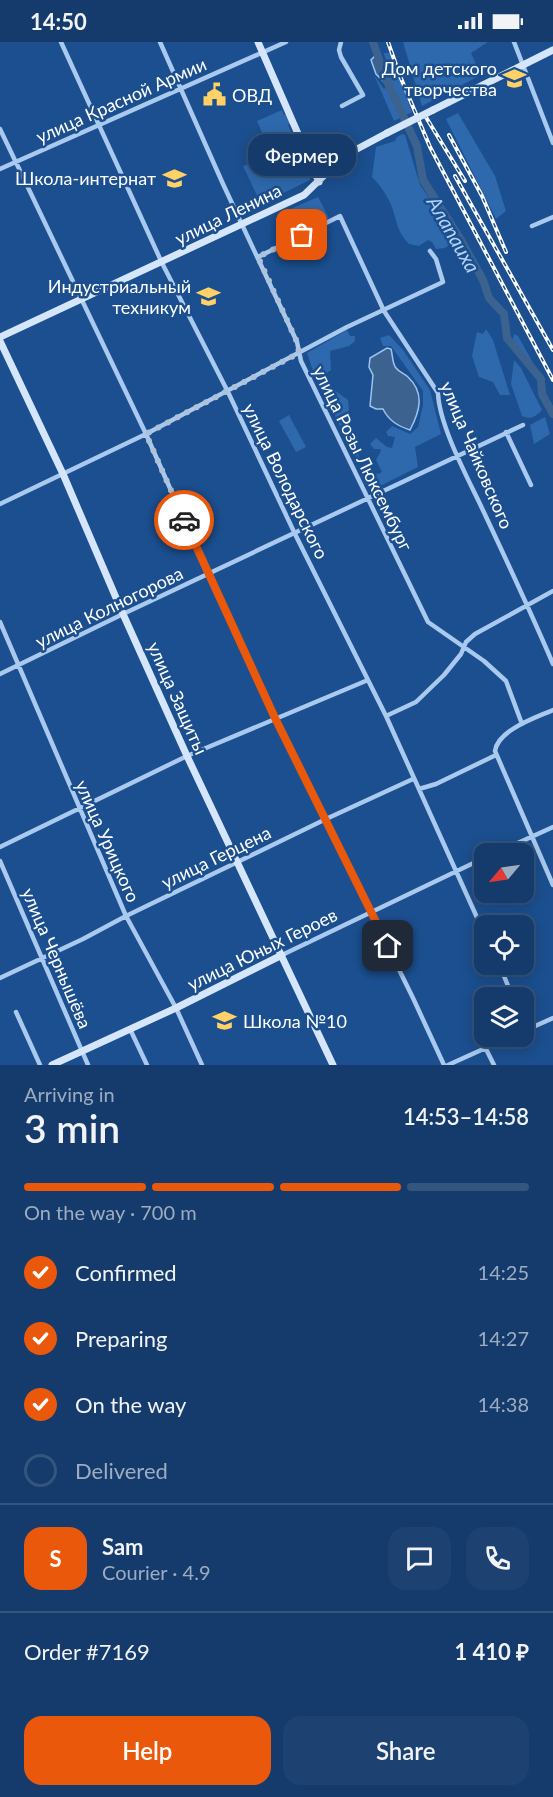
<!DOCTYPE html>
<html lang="en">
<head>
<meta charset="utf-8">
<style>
	body { margin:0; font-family:Lato,sans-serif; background:#1d4271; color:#f1f3f6; height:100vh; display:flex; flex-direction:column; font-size:22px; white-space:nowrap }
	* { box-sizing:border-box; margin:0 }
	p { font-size:20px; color:#9dadc1 }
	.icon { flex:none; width:33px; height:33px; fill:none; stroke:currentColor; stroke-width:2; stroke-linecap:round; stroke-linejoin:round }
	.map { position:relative; height:1023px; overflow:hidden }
	.drawer { display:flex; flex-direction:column; background:#143b6b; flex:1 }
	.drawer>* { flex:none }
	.needle { width:39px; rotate:241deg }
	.buttons { position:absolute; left:474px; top:801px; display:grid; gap:12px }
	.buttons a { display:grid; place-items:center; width:60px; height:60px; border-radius:12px; background:#143b6b; box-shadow:0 3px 15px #0003,0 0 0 2px #33557e; font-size:30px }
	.pin { position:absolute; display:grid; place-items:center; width:51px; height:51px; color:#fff; margin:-26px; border-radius:12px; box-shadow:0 3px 9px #0006 }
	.courier { position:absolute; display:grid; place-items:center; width:60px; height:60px; margin:-30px; border:4px solid #ea580c; border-radius:50%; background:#fff; color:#222; box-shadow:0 2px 8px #0007 }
	.bubble { position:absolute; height:42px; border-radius:18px; background:#143b6b; box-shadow:0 3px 15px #0003,0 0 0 2px #33557e; font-size:20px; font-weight:600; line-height:42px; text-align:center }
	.headline em { font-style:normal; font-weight:600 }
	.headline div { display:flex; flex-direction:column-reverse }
	.headline { display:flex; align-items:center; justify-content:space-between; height:102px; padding:0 24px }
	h1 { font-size:39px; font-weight:600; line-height:45px }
	.bar { display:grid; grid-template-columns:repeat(4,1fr); gap:9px 6px; align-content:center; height:72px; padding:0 24px }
	.bar i { height:8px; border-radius:4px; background:#33557e }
	.bar .current { background:#ea580c }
	.bar p { grid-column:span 4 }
	.line { display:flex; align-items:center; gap:15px; padding:0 24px; border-top:2px solid #33557e }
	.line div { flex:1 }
	.round { display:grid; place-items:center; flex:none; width:63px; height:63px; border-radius:18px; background:#1d4271 }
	ol { padding:0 24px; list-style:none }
	li { display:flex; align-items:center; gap:18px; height:66px }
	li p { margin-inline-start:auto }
	li .icon { padding:6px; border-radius:50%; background:#ea580c; color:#fff; stroke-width:4 }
	li:last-child { color:#9dadc1 }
	li i { width:33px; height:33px; border:3px solid #33557e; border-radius:50% }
	.cta { display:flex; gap:12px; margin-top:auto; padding:12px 24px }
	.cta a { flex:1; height:69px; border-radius:18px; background:#ea580c; color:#fff; font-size:24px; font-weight:600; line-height:69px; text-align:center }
	.cta a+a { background:#1d4271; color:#f1f3f6 }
	.status { display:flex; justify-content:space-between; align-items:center; height:42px; padding:0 30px; background:#143b6b; direction:ltr }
	.status svg { height:16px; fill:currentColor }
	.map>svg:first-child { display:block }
</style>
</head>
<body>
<div class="status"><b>14:50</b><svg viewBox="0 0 49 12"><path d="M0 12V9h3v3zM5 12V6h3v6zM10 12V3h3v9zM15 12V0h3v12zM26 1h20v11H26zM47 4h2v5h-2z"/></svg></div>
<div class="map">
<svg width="553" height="1023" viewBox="0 0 553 1023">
	<rect width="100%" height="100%" fill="#1b4f8f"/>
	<path fill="#2e69ad" d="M403 0H488L471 11 481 33 422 64Z
		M384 11H390L412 70 394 79 374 33 384 47 391 41Z
		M282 68 284 73 287 71 291 81 288 83 306 124 310 138 261 162 243 124 257 118 249 102 264 95 257 79Z
		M458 71 495 134 506 169 496 177 446 77Z
		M402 92 405 93 420 143 455 192V198L445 206 436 207 432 200 428 198 419 204 409 202C398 191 397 182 393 168 389 156 381 144 372 135L376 105 395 99 397 95Z
		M318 155 329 176 291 195 279 172Z
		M486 287 493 298 510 353H500L493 340 479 335 472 314 477 290 483 292Z
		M347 288 350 294H355V299L349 304 330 309 331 328 324 333 313 329 307 311Z
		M514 292 518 294 537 328 531 330 511 304Z
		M389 293 403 308 430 348 441 392 415 405 418 425 370 449 360 432 364 429 378 432 382 430 376 418 381 409 380 407H374L370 402 376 396 387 405 392 406 395 395 388 394 386 390 392 384 410 392 418 385 423 363V349L391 304H383L380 296Z
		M514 318 521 326 542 368C535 375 531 378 522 374L511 342Z
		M314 332 322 336 328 350 333 347 348 358 351 387 350 394 360 416 356 415Z
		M289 373 306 405 296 410 279 379Z
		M545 375 550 392 534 402 530 383Z"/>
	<path fill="#3c6290" stroke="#9cc4f0" stroke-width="1.5" d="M377 12 380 14 387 32 389 45 376 32 371 18Z
		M387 306 391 307C393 314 392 321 396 326 399 330 404 331 408 335 425 351 420 369 410 388 398 384 389 379 383 367H376L370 364 373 333 369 325 370 316Z"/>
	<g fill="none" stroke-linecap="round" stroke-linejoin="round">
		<path stroke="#3c6290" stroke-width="8" d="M373 0 380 20
			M385 35 417 104 423 138 461 198 483 238 489 256 504 272 507 296 541 337 542 352 553 372"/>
		<path stroke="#a9c9ee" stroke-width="4.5" d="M61 0 162 221 228 350 295 492 386 674 484 891
			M160 0 223 142 297 300 301 319 428 580 484 619 506 639 522 682
			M341 0 339 8 341 15 363 53 342 64
			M514 0 553 101
			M0 87 146 392 208 532 275 676 413 956 444 1023
			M0 127 286 0
			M532 184 553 175
			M258 215 340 174 384 269 438 351C439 382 466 433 480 462 505 515 530 568 553 622
			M506 390 531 443
			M0 462 146 392 347 285 443 240 436 217 430 209
			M0 580 126 874 176 966 202 1023
			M0 632 123 572 523 383
			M553 668C535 676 498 688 495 709L553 843
			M386 674 416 660 444 633 461 612 466 600 475 592 553 549
			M419 747 436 742 496 713
			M0 805 187 714 368 638
			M494 812 553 785
			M0 819 88 1023
			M282 913 484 816
			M499 922 513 956
			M0 936 83 897 126 874 326 777 413 737
			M16 970 40 1023
			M524 978 528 987
			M130 987 147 1023
			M524 989 553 976
			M486 1007 494 1023
			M448 1023 512 994"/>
		<path stroke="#d6e6fa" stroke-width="7" d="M258 0 319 140
			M433 68 553 8
			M0 295 304 153 344 114 387 91
			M0 299 63 432 123 572 187 714 333 1023
			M52 1023 176 966 282 913"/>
		<defs>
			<path id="rail" d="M388 0 400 34 430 105 553 338
				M424 72 465 139
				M449 93 482 154 506 210
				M455 134 553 308"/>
		</defs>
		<use href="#rail" stroke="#fff" stroke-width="4"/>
		<use href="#rail" stroke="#1b4f8f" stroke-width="1.5" stroke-dasharray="4.5" stroke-linecap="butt"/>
		<path stroke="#d6e6fa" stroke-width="7" d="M387 91 433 68"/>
	</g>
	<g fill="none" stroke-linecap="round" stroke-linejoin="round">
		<path stroke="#afc1d8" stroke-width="6" stroke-dasharray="0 10.8" d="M184 478 146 392 299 311 297 300 258 215 302 193"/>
		<path stroke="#ea580c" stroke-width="8" d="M184 478 275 676 388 904"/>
	</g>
	<defs>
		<symbol id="school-bare" viewBox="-9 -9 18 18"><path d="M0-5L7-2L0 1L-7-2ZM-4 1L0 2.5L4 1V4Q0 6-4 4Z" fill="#ffd166" stroke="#1b4f8f" stroke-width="2.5" paint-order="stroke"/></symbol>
		<symbol id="civic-bare" viewBox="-9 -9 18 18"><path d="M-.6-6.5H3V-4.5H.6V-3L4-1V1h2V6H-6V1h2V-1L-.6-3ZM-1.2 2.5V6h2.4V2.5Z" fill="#ffd166" stroke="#1b4f8f" stroke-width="2.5" paint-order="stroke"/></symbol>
		<symbol id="university-bare" viewBox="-9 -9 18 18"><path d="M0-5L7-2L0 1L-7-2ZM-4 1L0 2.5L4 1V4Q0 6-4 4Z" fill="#ffd166" stroke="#1b4f8f" stroke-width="2.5" paint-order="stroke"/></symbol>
	</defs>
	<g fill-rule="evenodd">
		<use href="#school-bare" x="498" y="20" width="33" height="33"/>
		<use href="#civic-bare" x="198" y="36" width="33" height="33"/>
		<use href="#school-bare" x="158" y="120" width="33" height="33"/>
		<use href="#university-bare" x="192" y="238" width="33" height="33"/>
		<use href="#school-bare" x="208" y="962" width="33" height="33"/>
	</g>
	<g text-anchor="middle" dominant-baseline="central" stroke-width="5" stroke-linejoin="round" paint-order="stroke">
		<g font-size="18" fill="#fff" stroke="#1b4f8f" text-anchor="end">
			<text x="497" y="26">Дом детского<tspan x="497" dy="21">творчества</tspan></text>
			<text x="232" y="53" text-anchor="start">ОВД</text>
			<text x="156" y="136">Школа-интернат</text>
			<text x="191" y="244">Индустриальный<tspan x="191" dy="21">техникум</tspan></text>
			<text x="243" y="979" text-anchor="start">Школа №10</text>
		</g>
		<g font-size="18" fill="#fff" stroke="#1b4f8f">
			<text transform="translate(121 58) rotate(-24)">улица Красной Армии</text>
			<text transform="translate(228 172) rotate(-26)">улица Ленина</text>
			<text transform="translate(477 413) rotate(67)">улица Чайковского</text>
			<text transform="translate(363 416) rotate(64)">улица Розы Люксембург</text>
			<text transform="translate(286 439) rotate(64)">улица Володарского</text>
			<text transform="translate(109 565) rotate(-26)">улица Колногорова</text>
			<text transform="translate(178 656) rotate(66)">улица Защиты</text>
			<text transform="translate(108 799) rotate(66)">улица Урицкого</text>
			<text transform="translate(216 815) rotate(-26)">улица Герцена</text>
			<text transform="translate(262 907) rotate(-26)">улица Юных Героев</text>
			<text transform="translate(57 916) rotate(67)">улица Чернышёва</text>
		</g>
		<g font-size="20" font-style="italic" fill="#b5d3f5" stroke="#1b4f8f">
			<text transform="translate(454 192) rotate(60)">Алапаиха</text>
		</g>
	</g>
</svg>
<div class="buttons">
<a><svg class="needle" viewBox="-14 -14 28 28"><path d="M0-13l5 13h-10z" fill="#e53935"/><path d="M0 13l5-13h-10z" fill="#9dadc1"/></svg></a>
<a><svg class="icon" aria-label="locate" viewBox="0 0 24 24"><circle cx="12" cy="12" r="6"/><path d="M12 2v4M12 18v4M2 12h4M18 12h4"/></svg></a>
<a><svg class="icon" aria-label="layers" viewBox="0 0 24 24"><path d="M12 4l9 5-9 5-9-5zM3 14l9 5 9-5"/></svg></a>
</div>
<div class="pin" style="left:302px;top:193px;background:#ea580c"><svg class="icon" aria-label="bag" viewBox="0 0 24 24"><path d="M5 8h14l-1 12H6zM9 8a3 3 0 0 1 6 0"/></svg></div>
<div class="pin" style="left:388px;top:904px;background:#1f2937"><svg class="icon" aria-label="home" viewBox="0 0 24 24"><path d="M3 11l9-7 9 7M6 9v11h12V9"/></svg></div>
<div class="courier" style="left:184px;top:478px"><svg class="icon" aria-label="car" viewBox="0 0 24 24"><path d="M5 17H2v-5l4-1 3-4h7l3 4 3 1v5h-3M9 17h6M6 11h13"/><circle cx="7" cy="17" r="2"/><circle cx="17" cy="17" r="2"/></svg></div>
<div class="bubble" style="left:248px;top:92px;width:108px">Фермер</div>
</div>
<section class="drawer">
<div class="headline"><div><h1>3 min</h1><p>Arriving in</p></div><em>14:53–14:58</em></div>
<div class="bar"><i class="current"></i><i class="current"></i><i class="current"></i><i></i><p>On the way · 700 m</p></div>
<ol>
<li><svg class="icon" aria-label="check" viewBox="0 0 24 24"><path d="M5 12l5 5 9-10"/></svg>Confirmed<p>14:25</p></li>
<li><svg class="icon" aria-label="check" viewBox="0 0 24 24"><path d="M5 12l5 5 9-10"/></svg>Preparing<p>14:27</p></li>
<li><svg class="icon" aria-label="check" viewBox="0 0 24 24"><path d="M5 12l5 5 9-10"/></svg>On the way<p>14:38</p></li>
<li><i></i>Delivered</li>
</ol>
<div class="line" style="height:108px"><b class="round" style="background:#ea580c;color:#fff">S</b><div><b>Sam</b><p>Courier · 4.9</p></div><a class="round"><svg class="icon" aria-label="chat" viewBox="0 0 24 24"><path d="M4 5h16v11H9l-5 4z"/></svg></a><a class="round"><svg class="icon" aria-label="phone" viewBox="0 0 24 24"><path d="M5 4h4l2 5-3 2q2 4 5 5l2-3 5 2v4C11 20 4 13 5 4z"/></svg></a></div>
<div class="line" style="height:78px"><div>Order #7169</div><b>1 410 ₽</b></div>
<div class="cta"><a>Help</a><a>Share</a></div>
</section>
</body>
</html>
